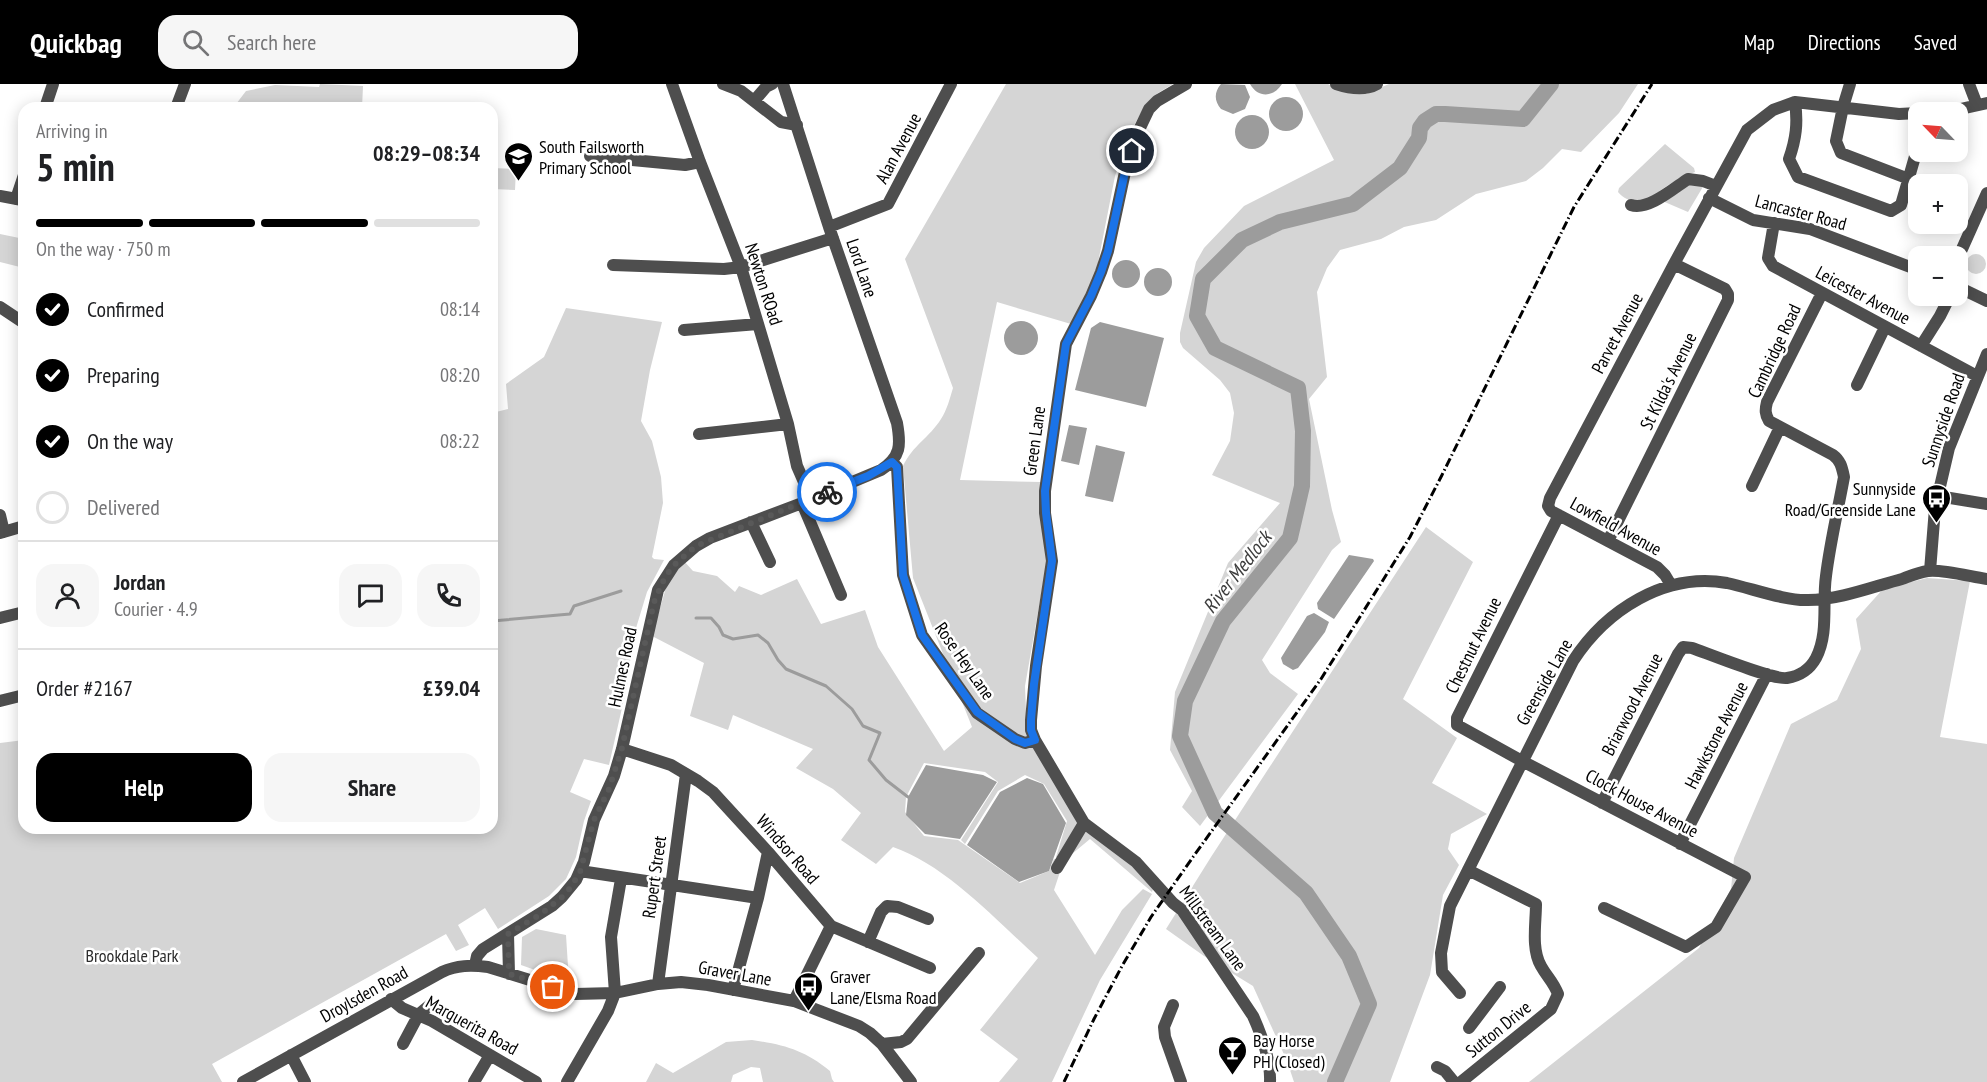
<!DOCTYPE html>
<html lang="en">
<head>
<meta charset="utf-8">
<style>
	body { margin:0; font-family:"PT Sans Narrow",sans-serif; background:#f6f6f6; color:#202124; height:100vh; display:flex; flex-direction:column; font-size:22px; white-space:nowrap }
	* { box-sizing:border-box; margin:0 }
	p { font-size:20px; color:#757577 }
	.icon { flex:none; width:33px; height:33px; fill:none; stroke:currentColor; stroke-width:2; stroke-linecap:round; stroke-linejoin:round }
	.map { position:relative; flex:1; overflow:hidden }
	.side { position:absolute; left:18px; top:18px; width:480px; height:732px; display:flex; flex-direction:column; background:#fff; border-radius:18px; box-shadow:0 3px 15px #0003 }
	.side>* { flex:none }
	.needle { width:39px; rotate:295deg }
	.tools { position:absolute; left:1908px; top:18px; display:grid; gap:12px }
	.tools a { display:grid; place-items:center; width:60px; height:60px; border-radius:12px; background:#fff; box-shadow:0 3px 15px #0003; font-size:30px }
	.pin { position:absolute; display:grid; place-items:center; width:51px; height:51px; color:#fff; margin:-26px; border:3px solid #fff; border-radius:50%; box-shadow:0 2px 6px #0007 }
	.courier { position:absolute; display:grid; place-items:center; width:60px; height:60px; margin:-30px; border:4px solid #1a73e8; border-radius:50%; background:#fff; color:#222; box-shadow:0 2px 8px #0007 }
	.head em { font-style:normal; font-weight:700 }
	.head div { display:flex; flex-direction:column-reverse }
	.head { display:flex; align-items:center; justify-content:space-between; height:102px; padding:0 18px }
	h1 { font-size:39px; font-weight:700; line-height:45px }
	.bar { display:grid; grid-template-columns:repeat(4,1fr); gap:9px 6px; align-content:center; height:72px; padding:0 18px }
	.bar i { height:8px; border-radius:4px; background:#e0e0e0 }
	.bar .on { background:#000 }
	.bar p { grid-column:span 4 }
	.line { display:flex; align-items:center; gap:15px; padding:0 18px; border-top:2px solid #e0e0e0 }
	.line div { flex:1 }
	.round { display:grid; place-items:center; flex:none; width:63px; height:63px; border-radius:18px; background:#f6f6f6 }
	ol { padding:0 18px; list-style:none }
	li { display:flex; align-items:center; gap:18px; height:66px }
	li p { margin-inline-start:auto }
	li .icon { padding:6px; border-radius:50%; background:#000; color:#fff; stroke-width:4 }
	li:last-child { color:#757577 }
	li i { width:33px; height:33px; border:3px solid #e0e0e0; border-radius:50% }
	.primary-button { display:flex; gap:12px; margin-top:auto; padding:12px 18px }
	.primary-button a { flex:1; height:69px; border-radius:18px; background:#000; color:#fff; font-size:24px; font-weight:700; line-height:69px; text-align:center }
	.primary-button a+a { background:#f6f6f6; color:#202124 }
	header { display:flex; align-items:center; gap:36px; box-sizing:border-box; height:84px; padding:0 30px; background:#000; color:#fff }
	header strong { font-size:28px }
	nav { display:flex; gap:33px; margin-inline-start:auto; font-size:21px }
	.search { width:420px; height:54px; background:#f6f6f6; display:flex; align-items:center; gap:15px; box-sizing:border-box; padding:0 21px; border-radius:18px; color:#757577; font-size:22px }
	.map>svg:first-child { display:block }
</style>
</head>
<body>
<header>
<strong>Quickbag</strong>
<div class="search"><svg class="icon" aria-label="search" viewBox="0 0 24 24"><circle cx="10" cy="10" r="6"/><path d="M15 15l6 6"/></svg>Search here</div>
<nav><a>Map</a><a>Directions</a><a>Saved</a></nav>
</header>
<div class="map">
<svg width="1987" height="998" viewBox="0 0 1987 998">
	<rect width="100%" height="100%" fill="#fff"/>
	<path fill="#d5d5d5" d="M320 0 363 2 362 24H233L246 7 275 1 319 3Z
		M1006 0H1173L1158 9 1145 21 1130 49 1115 92 1096 189 1071 240 997 218 960 396 1041 398 1047 477 1025 602 1027 651 1076 730 1154 802 1152 808 1090 755 1066 775 1056 773 1067 737 1044 700 1025 691 998 707 965 760 961 756 998 698 985 688 924 679 906 713 905 728 924 752 958 756 1020 799 1049 787 1054 775 1064 776 1054 806 1095 871 1122 826 1143 805 1152 810 1100 896 1052 998H999L1018 975 980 946 1038 874C997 837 946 781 893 763L876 780 841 756 861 729 833 705 796 684 813 665 733 631 728 646 690 632 704 579 652 552 667 500 683 476 693 487 717 492 735 508 739 502 761 511 797 495 821 540 865 526 878 563 944 667 972 643 913 494 903 382C913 361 929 354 941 335 947 326 950 314 953 304L905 175Z
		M1295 0H1328L1342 7 1366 10 1389 0H1638L1619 29 1581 68 1562 65 1543 84 1526 97 1476 110 1436 136 1404 143 1381 155 1340 166 1327 184 1317 208 1327 293 1309 315 1332 426 1341 458 1332 466 1262 576 1270 589 1298 610 1200 742 1182 723 1192 707 1170 666 1175 608 1228 479 1280 419 1212 391 1230 357 1234 329 1230 309 1220 296 1183 264 1180 258V249L1196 178 1204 164 1244 122 1334 76Z
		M1665 60 1694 84 1695 88C1684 92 1674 97 1664 104 1659 107 1654 113 1649 116 1639 121 1624 116 1618 108L1619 104Z
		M492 84 516 85 515 106 492 105Z
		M1688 99 1704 101 1688 128 1660 116Z
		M0 150 24 155V184L0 178Z
		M1966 180a10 10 0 1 1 20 0a10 10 0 1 1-20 0Z
		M566 224 662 238 650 286 641 337 652 357 661 393 663 419 652 473 654 475 664 476 647 508 633 554 627 602 609 681 584 675 570 708 591 717 584 737 576 773 566 795 549 812 498 845 485 824 458 841 469 861 456 867 446 850 212 980 222 998H0V659L24 656V744H492V329L508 325 506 300 544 273Z
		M1426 443 1473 478 1403 615 1457 654 1432 699 1487 730 1451 750 1448 765 1459 781 1443 811 1430 891 1390 998H1294L1287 977 1253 902 1204 872 1166 845 1211 773Z
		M1927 494 1970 497 1940 653 1987 660V998H1529L1699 864 1731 805 1734 774 1791 640 1837 616 1861 565 1856 535 1883 505Z
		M536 845 566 851 569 898 521 881 522 853Z
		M752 956C785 961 804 966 830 987L832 995 834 998H763L760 984 751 983 733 991 731 998H646L656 979 673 989 726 958Z"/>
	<path fill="#9c9c9c" d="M1221 0 1245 1 1250 13 1245 25 1233 30 1221 25C1214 17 1214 8 1221 0Z
		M1250 0H1282C1273 14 1258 14 1250 0Z
		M1269 30a17 17 0 1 1 34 0a17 17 0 1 1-34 0Z
		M1235 48a17 17 0 1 1 34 0a17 17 0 1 1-34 0Z
		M1112 190a14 14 0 1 1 28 0a14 14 0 1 1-28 0Z
		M1144 198a14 14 0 1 1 28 0a14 14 0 1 1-28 0Z
		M1004 254a17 17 0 1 1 34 0a17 17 0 1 1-34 0Z
		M1100 238 1164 254 1146 323 1075 306 1091 244Z
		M1069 341 1087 344 1079 381 1061 377Z
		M1096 361 1125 368 1113 418 1085 412Z
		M1349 471 1373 475 1374 477 1334 535 1318 525 1317 519Z
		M1314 529 1329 538 1325 548 1298 584 1293 586 1283 580 1281 574 1307 532Z
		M926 681 983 691 997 698 960 755 925 750 906 731 908 713Z
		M1027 694 1043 700 1066 739 1049 787 1019 798 967 761 1000 708Z"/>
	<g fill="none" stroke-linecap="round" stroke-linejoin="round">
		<path stroke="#9c9c9c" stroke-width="3" d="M696 534H711L719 543 723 551 733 555 758 551 768 559 778 576 786 585 826 602 852 625 863 642 880 649 869 676 886 696 908 713
			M492 537 570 530 574 522 621 507"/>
		<path stroke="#9c9c9c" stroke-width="16" d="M1335 998 1369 920 1349 872 1306 809 1215 729 1180 652 1185 617 1223 537 1290 454 1302 402 1303 347 1298 304 1215 264 1197 232 1203 195 1242 156 1280 138 1353 120 1400 84 1419 54 1420 44 1425 37 1436 30H1445L1523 35 1551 0"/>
		<path stroke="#4e4e4e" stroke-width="12" d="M672 0 700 78 741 183 788 340 797 382 811 414
			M723 0 741 7 781 38 797 41
			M1186 0 1157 17 1149 25 1139 46 1125 88 1108 167 1101 188 1091 212 1066 260 1045 407V429L1052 477 1036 582 1031 636V646L1035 656 1084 739 1136 778 1173 819 1182 826 1253 932C1262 952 1271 976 1270 998
			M1336 0C1348 4 1365 7 1377 0
			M1850 0 1843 23 1836 57 1841 69 1909 95
			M1969 0 1977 21
			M754 17 766 3 772 0
			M1795 18C1798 39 1796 55 1789 75L1798 93 1891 127 1901 121 1918 62
			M45 24 53 0
			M176 24 185 0
			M1929 28 1956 26 1987 19
			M590 72 685 81 700 78
			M0 112 22 116
			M1709 114 1753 136 1810 145 1918 186
			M16 115 24 91
			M1631 121C1648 127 1674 104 1688 95L1703 97 1716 102
			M1774 139 1768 174 1773 182 1977 292
			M829 143 888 120 951 0
			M1958 174 1987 109
			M613 181 724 185 741 183 833 154
			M1958 203 1987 217
			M0 223 24 239
			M684 246 758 240
			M1921 262 1940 232 1950 212
			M1857 301 1885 243
			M699 350 788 340
			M892 378 897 383 903 491 922 551 977 629 1015 655 1025 659 1035 656
			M1752 402 1780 343
			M1938 412 1987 420
			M802 419 841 511
			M0 431 4 448
			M1559 431 1457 634V641L1522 677 1745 793 1716 843 1686 863 1604 824
			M751 438 770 478
			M0 449 24 442
			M1608 457 1728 216V210L1725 205 1674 180
			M1930 487 1935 424 1949 364 1987 270
			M1671 501 1665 491 1657 483 1551 427 1548 422 1550 414 1674 180 1747 46 1773 26 1795 18 1899 30 1918 29
			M0 534 24 528
			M0 617 24 611
			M622 665 671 681 698 697 713 708 768 768 831 842 930 884
			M1602 719 1678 570 1683 563 1692 564C1709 570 1773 596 1787 594 1800 592 1810 585 1816 574 1829 549 1822 519 1826 492 1830 459 1838 426 1844 393 1842 384 1841 377 1833 371L1769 337C1765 330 1765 326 1767 318L1822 209
			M1680 760 1767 590
			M1057 784 1084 739
			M580 787 758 814
			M508 850 509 890
			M868 858 881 828 887 822 898 823 928 835
			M475 881 477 872 483 865 552 822 562 813 576 796 584 778 594 736 614 692 622 665 658 506 674 481 696 462 710 454 802 419 881 386C901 373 901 361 897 339L829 143 783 0
			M658 900 686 690
			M733 906 758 814 768 768
			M1460 909 1442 888 1441 869 1450 822 1573 577C1606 526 1665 488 1727 499 1751 504 1785 517 1808 516 1839 516 1872 503 1902 495 1910 492 1919 488 1928 487 1942 485 1972 493 1987 495
			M391 915 402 924 432 937 536 998
			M794 917 831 842
			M1173 921 1164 943 1165 953 1181 998
			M1469 944 1500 903
			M403 960 419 930 431 920
			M882 960 901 958 907 955 979 869
			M291 971 305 998
			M1437 983 1445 987 1454 998
			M243 998 442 888C457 881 471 881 488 883L575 910 615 909 658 900 681 898 708 901 794 917 859 942 870 949 882 960 911 998
			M474 998 490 971
			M567 998 608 927 615 909 611 853 621 795
			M1461 998 1551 925 1558 910C1553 897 1547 893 1541 882 1531 865 1536 839 1536 820L1468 786"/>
		<path stroke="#000" stroke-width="3" stroke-dasharray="9 3 1.5 3" stroke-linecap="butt" d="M1064 998 1094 935 1122 882 1151 833 1193 773 1321 595 1410 453 1442 391 1574 123 1652 0"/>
	</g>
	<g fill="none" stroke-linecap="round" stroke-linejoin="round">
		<path stroke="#595959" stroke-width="6" stroke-dasharray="0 10.8" d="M553 903 509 890 508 850 541 830 562 813 571 803 580 788 594 736 609 705 622 664 654 518 665 493 674 481 696 462 827 408"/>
		<path stroke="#1a73e8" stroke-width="8" d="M827 408 868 392 892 378 897 383 903 491 922 551 977 628 1015 655 1025 659 1035 656 1031 646V636L1034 600 1052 477 1046 429 1045 407 1066 260 1091 212 1101 188 1108 167 1125 88 1132 67"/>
	</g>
	<defs>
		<symbol id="school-pin" viewBox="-11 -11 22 30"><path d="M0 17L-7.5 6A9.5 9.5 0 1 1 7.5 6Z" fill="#000" stroke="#fff"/><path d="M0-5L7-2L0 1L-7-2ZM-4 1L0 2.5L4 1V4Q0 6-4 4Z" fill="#fff"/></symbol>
		<symbol id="bus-pin" viewBox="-11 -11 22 30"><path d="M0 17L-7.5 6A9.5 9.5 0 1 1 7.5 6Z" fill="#000" stroke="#fff"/><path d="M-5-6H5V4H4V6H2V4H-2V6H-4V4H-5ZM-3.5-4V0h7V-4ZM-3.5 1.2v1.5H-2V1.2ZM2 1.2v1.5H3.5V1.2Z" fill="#fff"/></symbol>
		<symbol id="bar-pin" viewBox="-11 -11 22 30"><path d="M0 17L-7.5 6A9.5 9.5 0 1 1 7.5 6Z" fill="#000" stroke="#fff"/><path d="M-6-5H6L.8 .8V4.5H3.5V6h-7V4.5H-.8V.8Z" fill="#fff"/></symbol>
	</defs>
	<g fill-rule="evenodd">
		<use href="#school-pin" x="502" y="56" width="33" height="45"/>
		<use href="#bus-pin" x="1920" y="398" width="33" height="45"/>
		<use href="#bus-pin" x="792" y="886" width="33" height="45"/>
		<use href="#bar-pin" x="1216" y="950" width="33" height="45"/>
	</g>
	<g text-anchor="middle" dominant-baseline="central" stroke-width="5" stroke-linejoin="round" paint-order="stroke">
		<g font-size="18" fill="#000" stroke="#fff" text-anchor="start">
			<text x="539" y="62">South Failsworth<tspan x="539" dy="21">Primary School</tspan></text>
			<text x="1916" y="404" text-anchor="end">Sunnyside<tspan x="1916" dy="21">Road/Greenside Lane</tspan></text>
			<text x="830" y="892">Graver<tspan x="830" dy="21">Lane/Elsma Road</tspan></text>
			<text x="1253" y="956">Bay Horse<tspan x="1253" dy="21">PH (Closed)</tspan></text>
		</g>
		<g font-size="18" fill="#000" stroke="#fff">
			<text transform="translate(898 64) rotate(-62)">Alan Avenue</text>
			<text transform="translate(1801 128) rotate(15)">Lancaster Road</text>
			<text transform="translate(862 184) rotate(71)">Lord Lane</text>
			<text transform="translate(764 200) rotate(72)">Newton ROad</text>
			<text transform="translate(1863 211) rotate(28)">Leicester Avenue</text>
			<text transform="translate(1617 249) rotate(-62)">Parvet Avenue</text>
			<text transform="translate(1774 267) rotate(-65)">Cambridge Road</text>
			<text transform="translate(1668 297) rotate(-64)">St Kilda's Avenue</text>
			<text transform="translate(1943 336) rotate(-71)">Sunnyside Road</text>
			<text transform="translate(1034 357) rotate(-82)">Green Lane</text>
			<text transform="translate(1616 442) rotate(29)">Lowfield Avenue</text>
			<text transform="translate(1473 561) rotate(-64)">Chestnut Avenue</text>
			<text transform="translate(965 577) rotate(55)">Rose Hey Lane</text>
			<text transform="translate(622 583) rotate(-78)">Hulmes Road</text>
			<text transform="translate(1544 598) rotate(-61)">Greenside Lane</text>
			<text transform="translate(1632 620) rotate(-63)">Briarwood Avenue</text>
			<text transform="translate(1716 651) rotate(-63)">Hawkstone Avenue</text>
			<text transform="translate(1642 719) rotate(28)">Clock House Avenue</text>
			<text transform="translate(788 765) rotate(49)">Windsor Road</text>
			<text transform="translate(654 793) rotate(-82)">Rupert Street</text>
			<text transform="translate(1213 844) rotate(54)">Millstream Lane</text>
			<text transform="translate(735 889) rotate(10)">Graver Lane</text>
			<text transform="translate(364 910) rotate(-29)">Droylsden Road</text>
			<text transform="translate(472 941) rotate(29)">Marguerita Road</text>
			<text transform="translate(1498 945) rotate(-39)">Sutton Drive</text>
		</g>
		<g font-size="18" fill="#2c2c2c" stroke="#fff">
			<text x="132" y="871">Brookdale Park</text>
		</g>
		<g font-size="20" font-style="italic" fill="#3d3d3d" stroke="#fff">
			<text transform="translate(1237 488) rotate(-52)">River Medlock</text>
		</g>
	</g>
</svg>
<div class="tools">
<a><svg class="needle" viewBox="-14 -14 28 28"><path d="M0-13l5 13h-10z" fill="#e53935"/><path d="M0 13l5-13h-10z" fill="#757577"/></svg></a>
<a>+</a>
<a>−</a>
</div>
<div class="pin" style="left:553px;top:903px;background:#ea580c"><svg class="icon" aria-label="bag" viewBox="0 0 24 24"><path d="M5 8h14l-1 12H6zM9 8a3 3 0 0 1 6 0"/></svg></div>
<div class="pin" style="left:1132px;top:67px;background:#1f2937"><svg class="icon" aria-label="home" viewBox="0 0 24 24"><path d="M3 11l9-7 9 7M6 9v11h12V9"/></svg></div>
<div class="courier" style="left:827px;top:408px"><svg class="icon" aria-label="bike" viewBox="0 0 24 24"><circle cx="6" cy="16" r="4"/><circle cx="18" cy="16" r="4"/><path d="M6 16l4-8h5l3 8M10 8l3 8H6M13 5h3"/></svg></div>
<section class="side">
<div class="head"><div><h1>5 min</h1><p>Arriving in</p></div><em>08:29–08:34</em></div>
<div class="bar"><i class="on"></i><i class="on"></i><i class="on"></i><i></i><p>On the way · 750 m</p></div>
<ol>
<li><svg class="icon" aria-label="check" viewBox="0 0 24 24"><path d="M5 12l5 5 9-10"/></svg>Confirmed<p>08:14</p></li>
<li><svg class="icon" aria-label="check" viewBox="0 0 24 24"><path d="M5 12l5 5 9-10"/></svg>Preparing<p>08:20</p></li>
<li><svg class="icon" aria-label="check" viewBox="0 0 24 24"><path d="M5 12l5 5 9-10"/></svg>On the way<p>08:22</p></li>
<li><i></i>Delivered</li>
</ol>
<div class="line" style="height:108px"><a class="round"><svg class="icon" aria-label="person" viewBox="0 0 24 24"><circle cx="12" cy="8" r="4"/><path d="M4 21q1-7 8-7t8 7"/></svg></a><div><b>Jordan</b><p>Courier · 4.9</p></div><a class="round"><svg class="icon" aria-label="chat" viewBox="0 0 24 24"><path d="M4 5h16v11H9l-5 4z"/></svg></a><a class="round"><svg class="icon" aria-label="phone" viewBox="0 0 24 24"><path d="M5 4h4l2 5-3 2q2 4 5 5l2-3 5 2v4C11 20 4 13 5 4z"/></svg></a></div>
<div class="line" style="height:78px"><div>Order #2167</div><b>£39.04</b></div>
<div class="primary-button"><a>Help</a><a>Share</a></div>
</section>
</div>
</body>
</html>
